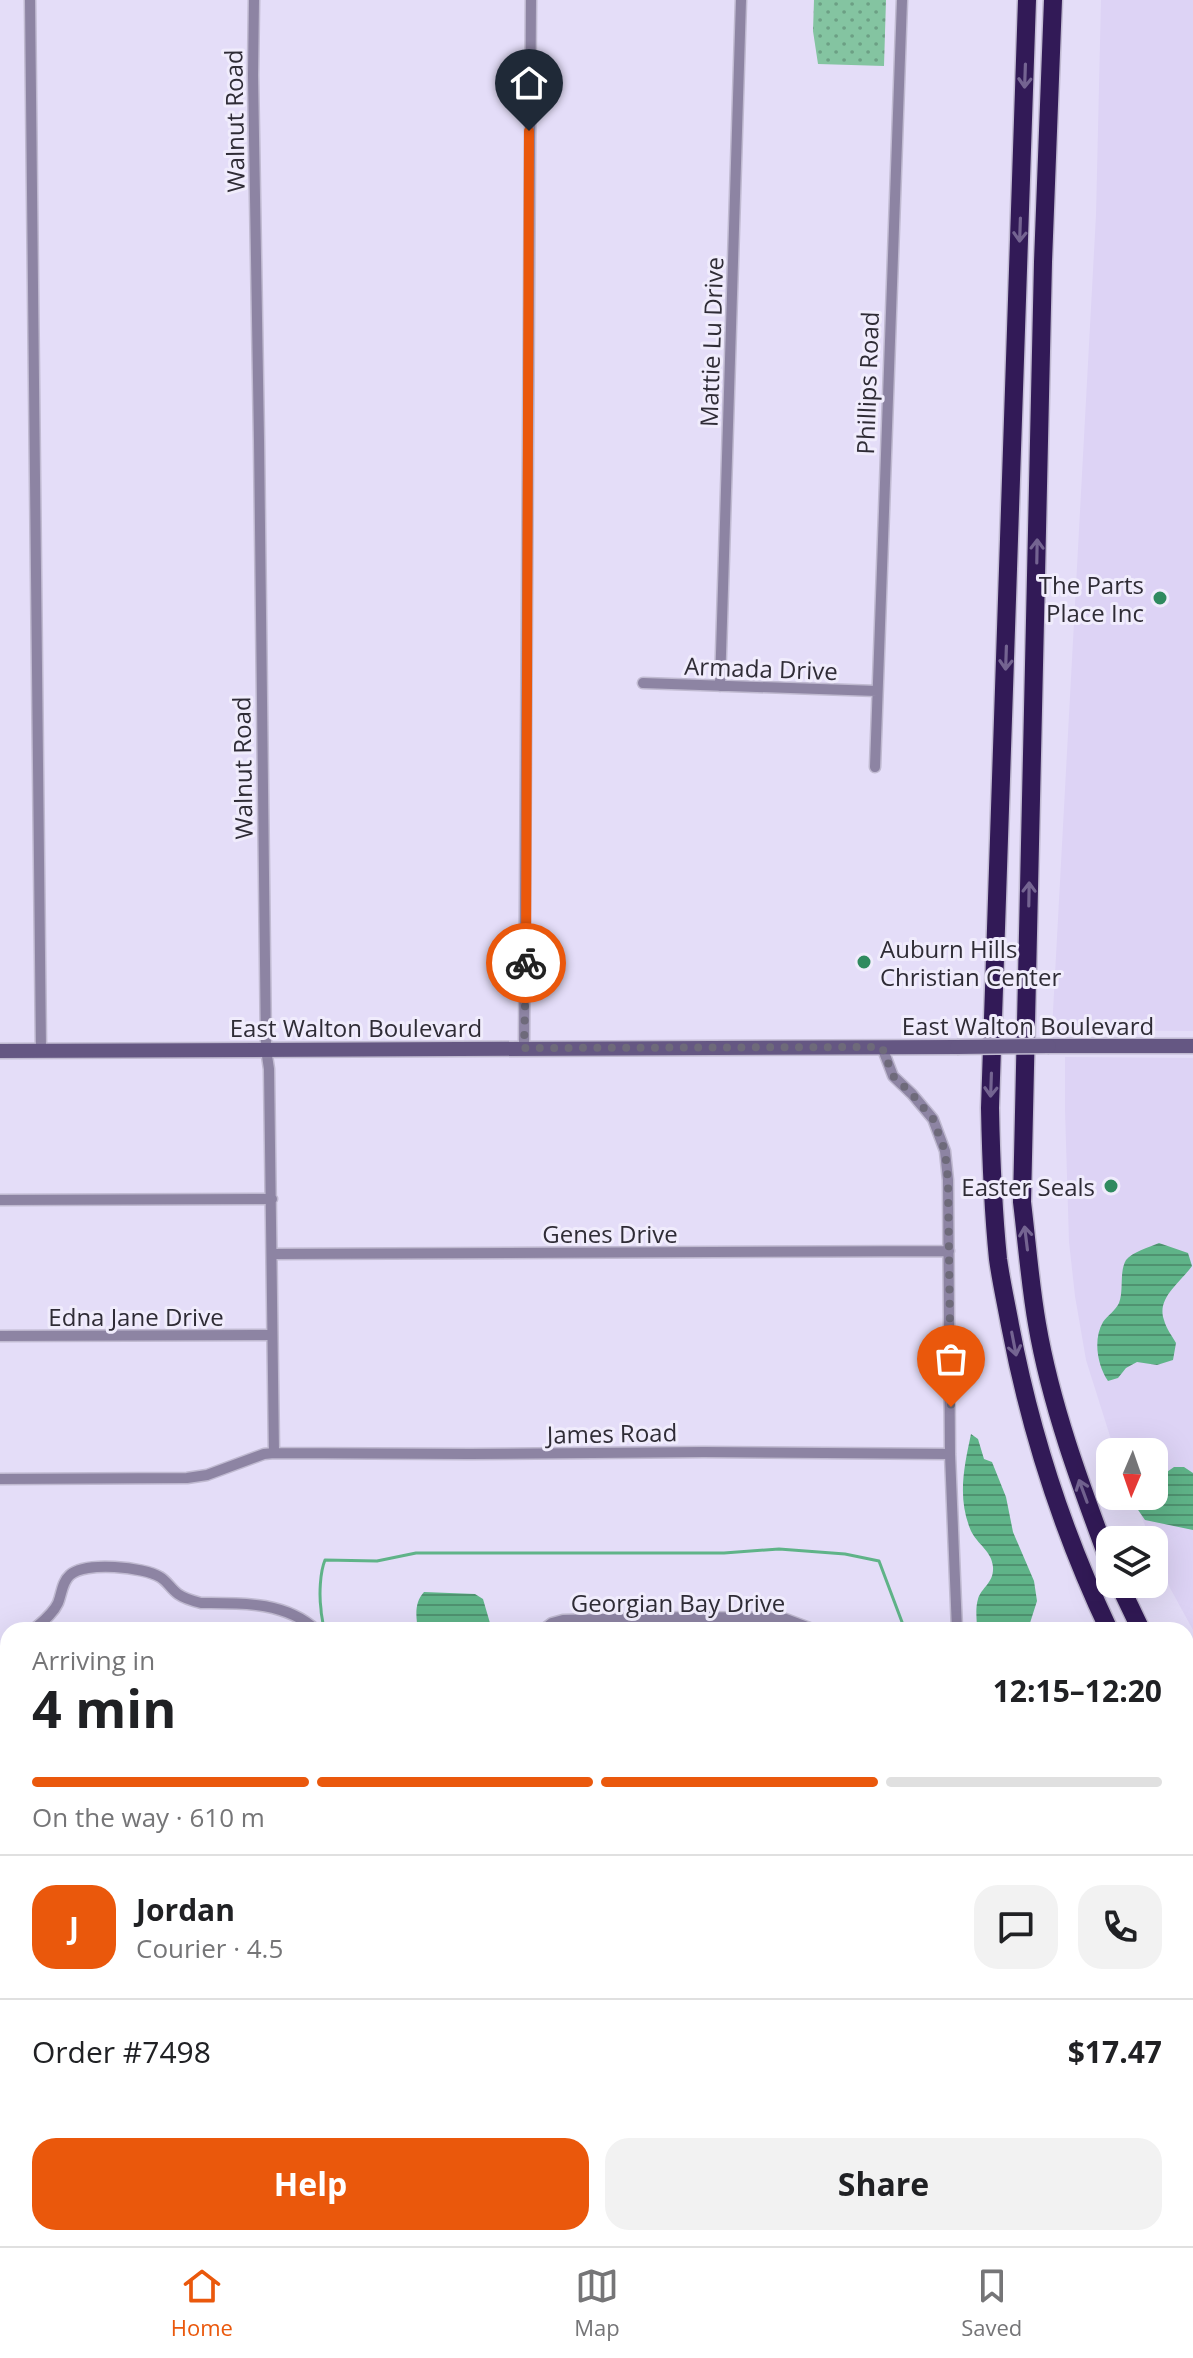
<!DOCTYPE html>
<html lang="en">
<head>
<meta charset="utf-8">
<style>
	body { margin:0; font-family:"Open Sans",sans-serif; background:#f2f2f2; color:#202124; height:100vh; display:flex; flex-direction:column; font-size:30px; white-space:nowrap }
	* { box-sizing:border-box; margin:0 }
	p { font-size:26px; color:#757577 }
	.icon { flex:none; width:44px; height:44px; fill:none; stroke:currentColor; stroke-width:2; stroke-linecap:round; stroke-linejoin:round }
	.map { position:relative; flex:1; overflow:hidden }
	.drawer { position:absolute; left:0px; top:1622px; width:1194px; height:624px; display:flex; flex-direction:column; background:#fff; border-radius:24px 24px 0 0; box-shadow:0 8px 32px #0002 }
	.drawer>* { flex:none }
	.needle { width:52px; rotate:182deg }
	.controls { position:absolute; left:1096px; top:1438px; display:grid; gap:16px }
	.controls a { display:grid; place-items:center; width:72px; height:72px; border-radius:16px; background:#fff; box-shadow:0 8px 32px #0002; font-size:40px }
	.pin { position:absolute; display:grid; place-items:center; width:68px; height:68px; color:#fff; margin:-82px -34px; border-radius:50% 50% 50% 0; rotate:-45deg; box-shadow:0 0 8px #0007 }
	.pin .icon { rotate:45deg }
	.courier { position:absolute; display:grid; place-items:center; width:80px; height:80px; margin:-40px; border:6px solid #ea580c; border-radius:50%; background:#fff; color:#222; box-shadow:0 2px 10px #0007 }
	.headline em { font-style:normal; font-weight:700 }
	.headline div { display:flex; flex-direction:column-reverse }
	.headline { display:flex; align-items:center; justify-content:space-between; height:136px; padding:0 32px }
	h1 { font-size:52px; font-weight:700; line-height:60px }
	.bar { display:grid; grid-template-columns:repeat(4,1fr); gap:12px 8px; align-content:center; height:96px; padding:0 32px }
	.bar i { height:10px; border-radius:6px; background:#e0e0e0 }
	.bar .current { background:#ea580c }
	.bar p { grid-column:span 4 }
	.line { display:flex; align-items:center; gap:20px; padding:0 32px; border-top:2px solid #e0e0e0 }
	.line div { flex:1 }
	.round { display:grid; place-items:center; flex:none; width:84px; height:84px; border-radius:24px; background:#f2f2f2 }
	.cta { display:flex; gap:16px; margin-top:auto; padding:16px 32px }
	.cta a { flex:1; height:92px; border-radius:24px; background:#ea580c; color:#fff; font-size:32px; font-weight:700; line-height:92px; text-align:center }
	.cta a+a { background:#f2f2f2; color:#202124 }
	.tab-bar { display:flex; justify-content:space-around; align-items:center; height:112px; border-top:2px solid #e0e0e0; background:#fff; font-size:22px; color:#757577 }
	.tab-bar a { display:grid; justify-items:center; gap:4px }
	.tab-bar .current { color:#ea580c }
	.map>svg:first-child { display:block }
</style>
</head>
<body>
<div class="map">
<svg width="1193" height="2246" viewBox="0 0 1193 2246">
	<defs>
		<pattern id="park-dots" width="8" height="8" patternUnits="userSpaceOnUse" patternTransform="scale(2)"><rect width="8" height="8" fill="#84c4a1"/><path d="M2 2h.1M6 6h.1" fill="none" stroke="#6c9f84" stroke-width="1.8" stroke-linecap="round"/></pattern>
		<pattern id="water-rules" width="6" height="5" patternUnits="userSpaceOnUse" patternTransform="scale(2)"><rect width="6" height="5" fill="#5fb388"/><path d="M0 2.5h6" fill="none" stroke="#4f9270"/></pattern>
	</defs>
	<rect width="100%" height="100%" fill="#e4ddf8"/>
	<path fill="#ddd3f5" d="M1101 0H1193V1031L1052 1030 1096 215Z
		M1065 1057 1193 1058V1630L1170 1588 1154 1548V1540H1151L1133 1496H1154V1452H1115L1086 1360 1075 1296 1069 1242 1065 1110Z
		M1193 1888V2246H990L993 2238H1186V1896Z"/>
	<path fill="url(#park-dots)" d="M814 0H886L884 66 818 64 813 31Z"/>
	<path fill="url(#water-rules)" d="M1159 1243 1188 1253 1192 1266C1181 1282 1156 1298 1164 1320 1166 1328 1172 1336 1176 1343L1173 1360 1157 1365 1137 1362 1126 1368 1118 1378 1108 1381C1097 1365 1093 1339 1103 1322 1107 1316 1116 1310 1119 1303 1124 1290 1119 1272 1126 1260 1132 1252 1150 1247 1159 1243Z
		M971 1434 978 1439 984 1459 992 1462 1006 1497 1013 1532 1034 1581 1037 1601 1030 1623 1023 1630H977C977 1620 975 1609 978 1599 982 1587 994 1583 993 1567 992 1551 977 1544 971 1531 957 1499 964 1467 971 1434Z
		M1174 1467H1184L1193 1473V1530L1145 1520 1134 1504 1132 1496H1154V1481Z
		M424 1592 475 1594 483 1599 492 1630H418C416 1616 414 1603 424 1592Z"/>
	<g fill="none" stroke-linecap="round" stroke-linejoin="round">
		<path stroke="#5fb388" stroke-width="3" d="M323 1630C324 1622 321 1617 321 1609 319 1595 320 1572 325 1560L377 1561 416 1553H724L779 1549 845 1554 879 1561 905 1630
			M175 2246V2238"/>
		<defs>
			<path id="street" d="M30 0 41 1051
				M254 0 253 75 259 440 266 1049 269 1069 274 1453
				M643 683 877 691
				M720 686 741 0
				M875 767 902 0
				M882 1047 893 1076 912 1094 933 1119 945 1151 948 1180 950 1454 957 1630
				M524 1048 531 0
				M0 1200 272 1199
				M272 1254 949 1251
				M0 1336 272 1335
				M0 1479 187 1478 207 1475 264 1454 274 1453 470 1454 704 1452 950 1454
				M33 1630C42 1622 53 1614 58 1603 62 1593 62 1582 70 1575 85 1561 144 1567 160 1577 167 1581 171 1589 178 1594 185 1599 193 1601 201 1603 240 1603 285 1601 316 1630
				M543 1630 552 1623 563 1620 687 1617 783 1618 815 1630
				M0 1660 8 1653
				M0 1670 8 1679
				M1186 2114H1193
				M0 2219 8 2226
				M23 2238 33 2246
				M347 2238V2246
				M600 2238 602 2246
				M611 2238 614 2246
				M628 2246 652 2238
				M897 2246V2238"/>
			<path id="secondary" d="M1049 1046H1193
				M0 1051 957 1047"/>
			<path id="primary" d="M1186 1850 1193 1842
				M1186 1886 1193 1878
				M953 2246 956 2238
				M983 2246 986 2238"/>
			<path id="highway" d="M1027 0 990 1108C991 1158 993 1209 998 1259 1001 1281 1006 1303 1010 1325 1030 1431 1063 1533 1109 1630
				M1053 0 1043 262 1022 1202C1027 1243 1030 1284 1037 1324 1051 1406 1081 1486 1110 1564
				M1119 1584 1141 1630
				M1186 1714 1193 1726
				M1186 1774 1193 1786"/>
		</defs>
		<use href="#street" stroke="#c0bad1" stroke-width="13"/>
		<use href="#secondary" stroke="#c0bad1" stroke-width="17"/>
		<use href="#primary" stroke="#c0bad1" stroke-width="19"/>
		<use href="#highway" stroke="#c0bad1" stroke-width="21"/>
		<use href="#street" stroke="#8d84a3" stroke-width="10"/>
		<use href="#secondary" stroke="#655783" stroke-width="14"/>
		<use href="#primary" stroke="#49376b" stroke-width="16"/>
		<use href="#highway" stroke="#321a57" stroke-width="18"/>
		<defs>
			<path id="secondary-bridge" d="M957 1047 1049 1046"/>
		</defs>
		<use href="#secondary-bridge" stroke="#c0bad1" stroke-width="17" stroke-linecap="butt"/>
		<use href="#secondary-bridge" stroke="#655783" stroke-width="14"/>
	</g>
	<defs><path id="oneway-shaft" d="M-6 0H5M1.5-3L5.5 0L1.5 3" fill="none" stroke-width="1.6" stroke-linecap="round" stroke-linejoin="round" transform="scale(2)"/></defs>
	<g stroke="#746491">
		<use href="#oneway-shaft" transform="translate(1025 76) rotate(92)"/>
		<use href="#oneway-shaft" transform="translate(1020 230) rotate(92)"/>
		<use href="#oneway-shaft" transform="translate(1037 551) rotate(-89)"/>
		<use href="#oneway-shaft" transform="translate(1006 658) rotate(92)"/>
		<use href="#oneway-shaft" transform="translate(1029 894) rotate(-89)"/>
		<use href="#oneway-shaft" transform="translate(991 1085) rotate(92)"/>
		<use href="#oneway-shaft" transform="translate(1026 1238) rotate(-97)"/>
		<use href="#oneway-shaft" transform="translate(1014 1344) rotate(79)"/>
		<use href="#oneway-shaft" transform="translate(1083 1491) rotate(-110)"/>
	</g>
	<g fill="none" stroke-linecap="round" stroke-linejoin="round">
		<path stroke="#6e6a7a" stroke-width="8" stroke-dasharray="0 14.4" d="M526 963 524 1048 882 1047 893 1076 912 1094 933 1119 945 1151 948 1180 951 1407"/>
		<path stroke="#ea580c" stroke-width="10" d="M526 963 529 131"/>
	</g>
	<g fill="#2f8a5f" stroke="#f0ecfc" stroke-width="3">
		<circle cx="1160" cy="598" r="8"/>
		<circle cx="864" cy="962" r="8"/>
		<circle cx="1111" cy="1186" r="8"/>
	</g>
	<g text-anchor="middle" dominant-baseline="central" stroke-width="6" stroke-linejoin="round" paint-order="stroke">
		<g font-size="24" fill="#2f2c36" stroke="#f0ecfc">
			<text transform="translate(234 121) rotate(-91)">Walnut Road</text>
			<text transform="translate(711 342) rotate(-88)">Mattie Lu Drive</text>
			<text transform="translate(867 383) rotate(-88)">Phillips Road</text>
			<text transform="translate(761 668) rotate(2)">Armada Drive</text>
			<text transform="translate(242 768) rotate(-91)">Walnut Road</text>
			<text x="1028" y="1025">East Walton Boulevard</text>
			<text x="356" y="1027">East Walton Boulevard</text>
			<text x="610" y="1233">Genes Drive</text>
			<text x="136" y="1316">Edna Jane Drive</text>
			<text transform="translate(612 1433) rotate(-1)">James Road</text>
			<text x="678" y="1602">Georgian Bay Drive</text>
		</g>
		<g font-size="24" fill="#2f2c36" stroke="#f0ecfc" text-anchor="end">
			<text x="1144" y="584">The Parts<tspan x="1144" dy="28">Place Inc</tspan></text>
			<text x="880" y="948" text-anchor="start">Auburn Hills<tspan x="880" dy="28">Christian Center</tspan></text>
			<text x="1095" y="1186">Easter Seals</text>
		</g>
	</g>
</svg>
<div class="controls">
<a><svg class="needle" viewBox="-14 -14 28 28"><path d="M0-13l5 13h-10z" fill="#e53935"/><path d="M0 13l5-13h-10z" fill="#757577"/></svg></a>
<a><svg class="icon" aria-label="layers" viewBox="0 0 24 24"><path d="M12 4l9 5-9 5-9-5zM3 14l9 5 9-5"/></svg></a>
</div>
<div class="pin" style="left:951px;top:1407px;background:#ea580c"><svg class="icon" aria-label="bag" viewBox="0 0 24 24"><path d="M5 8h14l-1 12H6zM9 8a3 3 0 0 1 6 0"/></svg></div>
<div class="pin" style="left:529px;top:131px;background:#1f2937"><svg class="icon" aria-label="home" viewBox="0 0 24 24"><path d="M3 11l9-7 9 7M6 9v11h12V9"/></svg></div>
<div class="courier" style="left:526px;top:963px"><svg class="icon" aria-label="bike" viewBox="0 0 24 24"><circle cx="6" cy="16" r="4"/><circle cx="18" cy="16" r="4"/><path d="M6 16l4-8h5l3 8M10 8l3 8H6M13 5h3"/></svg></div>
<section class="drawer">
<div class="headline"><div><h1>4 min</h1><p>Arriving in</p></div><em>12:15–12:20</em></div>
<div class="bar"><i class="current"></i><i class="current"></i><i class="current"></i><i></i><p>On the way · 610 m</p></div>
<div class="line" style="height:144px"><b class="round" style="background:#ea580c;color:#fff">J</b><div><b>Jordan</b><p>Courier · 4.5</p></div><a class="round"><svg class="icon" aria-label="chat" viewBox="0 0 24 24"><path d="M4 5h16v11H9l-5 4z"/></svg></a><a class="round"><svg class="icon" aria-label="phone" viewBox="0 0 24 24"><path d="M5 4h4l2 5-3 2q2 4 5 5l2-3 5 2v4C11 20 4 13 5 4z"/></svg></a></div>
<div class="line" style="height:104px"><div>Order #7498</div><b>$17.47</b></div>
<div class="cta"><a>Help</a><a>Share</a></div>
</section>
</div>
<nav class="tab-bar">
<a class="current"><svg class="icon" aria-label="home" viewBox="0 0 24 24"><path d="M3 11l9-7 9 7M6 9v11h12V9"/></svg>Home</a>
<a><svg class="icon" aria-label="map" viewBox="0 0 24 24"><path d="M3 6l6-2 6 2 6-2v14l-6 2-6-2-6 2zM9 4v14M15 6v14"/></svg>Map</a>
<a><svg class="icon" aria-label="saved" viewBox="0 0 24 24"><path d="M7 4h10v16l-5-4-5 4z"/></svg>Saved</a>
</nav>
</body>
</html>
